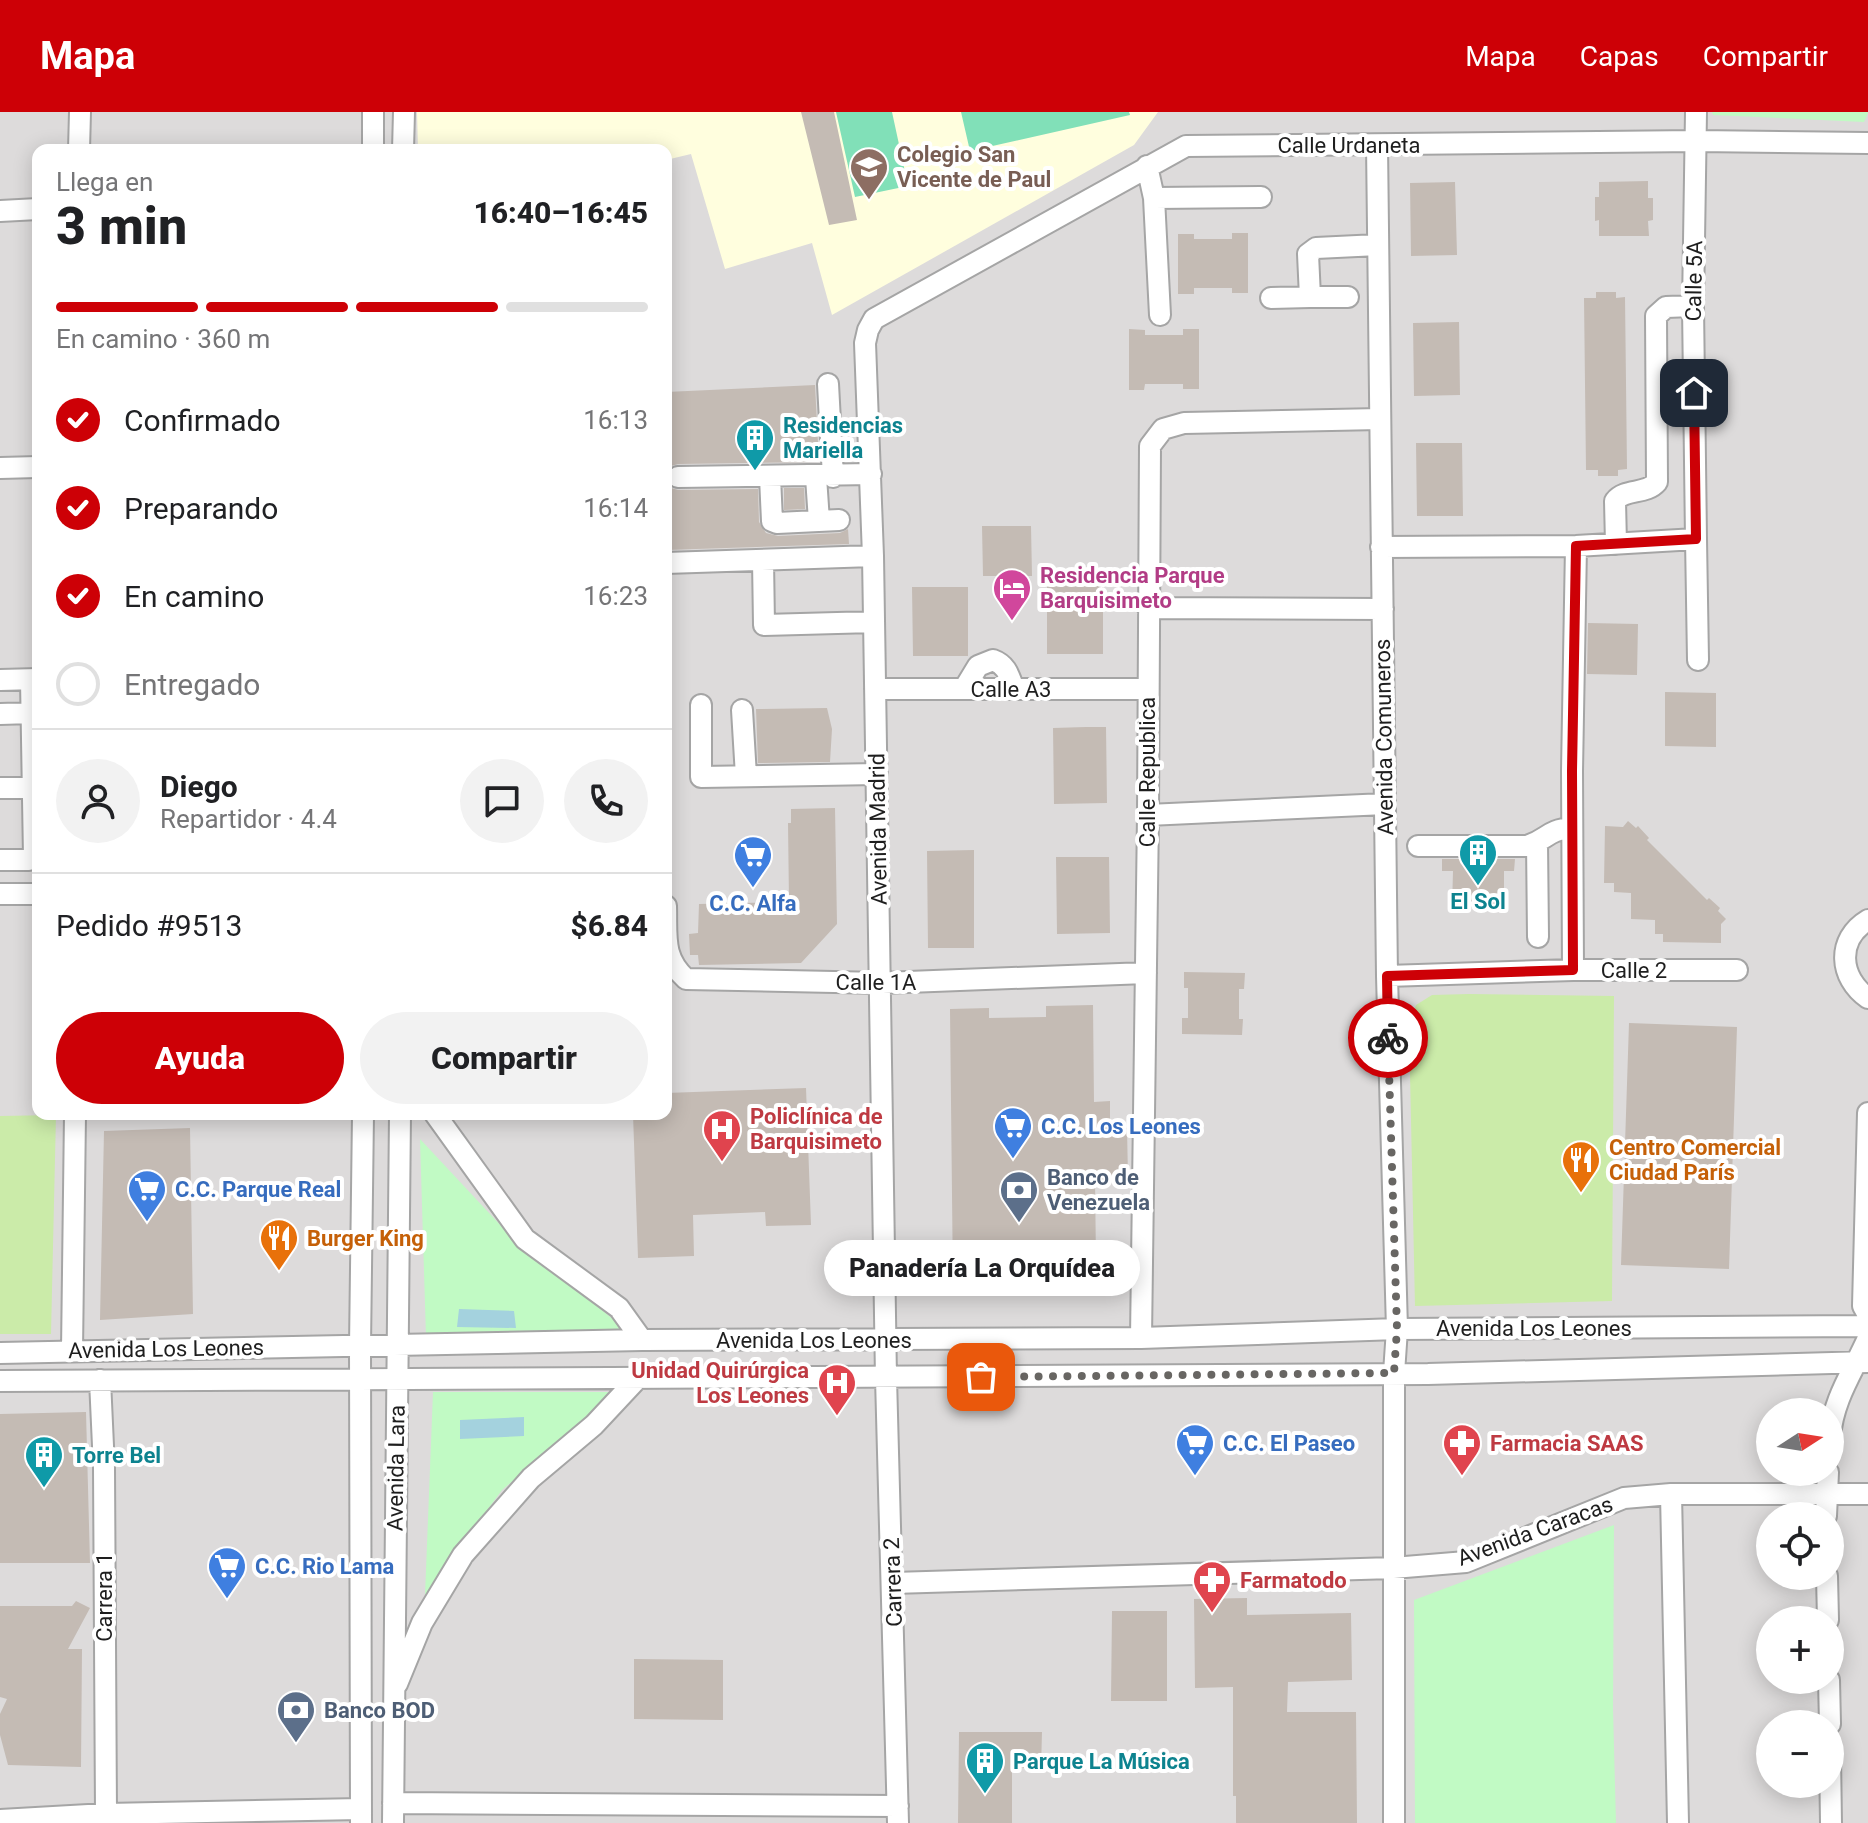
<!DOCTYPE html>
<html lang="es">
<head>
<meta charset="utf-8">
<style>
	body { margin:0; font-family:Roboto,sans-serif; background:#f2f2f2; color:#202124; height:100vh; display:flex; flex-direction:column; font-size:30px; white-space:nowrap }
	* { box-sizing:border-box; margin:0 }
	p { font-size:26px; color:#757577 }
	.icon { flex:none; width:44px; height:44px; fill:none; stroke:currentColor; stroke-width:2; stroke-linecap:round; stroke-linejoin:round }
	.map { position:relative; flex:1; overflow:hidden }
	.drawer { position:absolute; left:32px; top:32px; width:640px; height:976px; display:flex; flex-direction:column; background:#fff; border-radius:16px; box-shadow:0 4px 20px #0003 }
	.drawer>* { flex:none }
	.needle { width:52px; rotate:78deg }
	.controls { position:absolute; left:1756px; top:1286px; display:grid; gap:16px }
	.controls a { display:grid; place-items:center; width:88px; height:88px; border-radius:50%; background:#fff; box-shadow:0 4px 20px #0003; font-size:40px }
	.pin { position:absolute; display:grid; place-items:center; width:68px; height:68px; color:#fff; margin:-34px; border-radius:16px; box-shadow:0 4px 12px #0006 }
	.courier { position:absolute; display:grid; place-items:center; width:80px; height:80px; margin:-40px; border:6px solid #cd0006; border-radius:50%; background:#fff; color:#222; box-shadow:0 2px 10px #0007 }
	.bubble { position:absolute; height:56px; border-radius:28px; background:#fff; box-shadow:0 4px 20px #0003; font-size:26px; font-weight:800; line-height:56px; text-align:center }
	.summary em { font-style:normal; font-weight:800 }
	.summary div { display:flex; flex-direction:column-reverse }
	.summary { display:flex; align-items:center; justify-content:space-between; height:136px; padding:0 24px }
	h1 { font-size:52px; font-weight:800; line-height:60px }
	.bar { display:grid; grid-template-columns:repeat(4,1fr); gap:12px 8px; align-content:center; height:96px; padding:0 24px }
	.bar i { height:10px; border-radius:6px; background:#e0e0e0 }
	.bar .selected { background:#cd0006 }
	.bar p { grid-column:span 4 }
	.line { display:flex; align-items:center; gap:20px; padding:0 24px; border-top:2px solid #e0e0e0 }
	.line div { flex:1 }
	.round { display:grid; place-items:center; flex:none; width:84px; height:84px; border-radius:42px; background:#f2f2f2 }
	ol { padding:0 24px; list-style:none }
	li { display:flex; align-items:center; gap:24px; height:88px }
	li p { margin-inline-start:auto }
	li .icon { padding:8px; border-radius:50%; background:#cd0006; color:#fff; stroke-width:4 }
	li:last-child { color:#757577 }
	li i { width:44px; height:44px; border:4px solid #e0e0e0; border-radius:50% }
	.action { display:flex; gap:16px; margin-top:auto; padding:16px 24px }
	.action a { flex:1; height:92px; border-radius:48px; background:#cd0006; color:#fff; font-size:32px; font-weight:800; line-height:92px; text-align:center }
	.action a+a { background:#f2f2f2; color:#202124 }
	header { display:flex; align-items:center; gap:48px; box-sizing:border-box; height:112px; padding:0 40px; background:#cd0006; color:#fff }
	header strong { font-size:38px }
	nav { display:flex; gap:44px; margin-inline-start:auto; font-size:28px }
	.map>svg:first-child { display:block }
</style>
</head>
<body>
<header>
<strong>Mapa</strong>
<nav><a>Mapa</a><a>Capas</a><a>Compartir</a></nav>
</header>
<div class="map">
<svg width="1868" height="1711" viewBox="0 0 1868 1711">
	<rect width="100%" height="100%" fill="#f0ebe4"/>
	<path fill="#dddbdb" fill-rule="evenodd" d="M0 0H1868V1711H0ZM38 38H666V1002H38ZM1770 1300H1830V1360H1770ZM1770 1404H1830V1464H1770ZM1770 1508H1830V1568H1770ZM1770 1612H1830V1672H1770Z"/>
	<path fill="#fffede" d="M417 0H1158L1134 33 832 203 812 131 725 157 691 42 666 48V38H418Z"/>
	<path fill="#cbeba9" d="M1469 882 1614 884 1612 1189 1415 1194 1409 915 1416 893 1432 883Z
		M56 1003 51 1222H0V1004Z"/>
	<path fill="#c1fac4" d="M1712 0H1868V1L1864 10 1713 3Z
		M420 1027 504 1117 626 1218 426 1225Z
		M433 1280H617L502 1378 425 1483Z
		M1614 1413 1613 1597 1616 1711H1415L1414 1488Z"/>
	<path fill="#81e0b8" d="M836 0H892L908 74 855 85Z
		M961 0H1129L1130 3 970 39Z"/>
	<path fill="#a4d2de" d="M459 1197 514 1199 516 1216 457 1215Z
		M524 1305V1324L460 1327V1308Z"/>
	<path fill="#c4bbb4" d="M801 0H834L857 108 829 113Z
		M1648 69V86H1653V108L1648 109 1649 124H1599V108L1595 109V85H1599V70Z
		M1455 70 1457 143 1411 144 1410 71Z
		M1232 121H1248V181H1232V176H1194V182H1178V122H1194V127H1232Z
		M1596 180H1616V186L1625 185 1627 357 1618 358V364H1598V358H1586L1584 186H1596Z
		M1459 210 1460 283 1414 284 1413 211Z
		M1129 217 1145 218V223H1183V217H1199V277H1183V272H1145L1144 278H1129Z
		M815 273 819 350 678 352 671 354 666 361V280Z
		M1416 331H1462L1463 404H1417Z
		M666 369 671 376 678 378 758 377 759 410 766 421 778 424 840 421 848 417 849 432 666 438Z
		M784 376H804L805 397 784 398Z
		M982 414H1031L1032 464H983Z
		M1047 473H1103V542H1047Z
		M912 475H968V544H913Z
		M1588 511 1638 512 1637 563 1587 562Z
		M1665 580 1716 581V635L1665 634Z
		M827 596 832 617 830 650 758 651 756 597Z
		M1086 615H1106L1107 691 1054 692 1053 616Z
		M835 696 837 812 801 851 699 853 698 843H690L689 822 698 821 699 792 789 790 788 711H791V697Z
		M1628 709 1636 716 1638 714 1649 726 1647 728 1707 788 1709 786 1720 796 1718 799 1726 807 1721 812V831L1663 830V822H1655V808L1631 807V781L1614 780V771H1604L1605 714 1623 715Z
		M974 738V836H928L927 739Z
		M1056 745H1109L1110 821 1057 822Z
		M1442 747H1515L1514 759H1504V795L1452 796 1453 759H1442Z
		M1184 860 1245 861 1244 877H1239V907H1243L1242 923 1182 922V906H1188V876H1184Z
		M1093 893 1094 990 1110 989V1017L1127 1016 1128 1066 1095 1067 1096 1150 1022 1151V1173L953 1174 950 897 989 896V906L1046 905V894Z
		M1629 911 1737 915 1729 1157 1621 1153Z
		M806 976 811 1113 766 1114 765 1100 693 1103 694 1144 638 1146 633 1002H666V981Z
		M190 1016 193 1202 100 1208 104 1019Z
		M86 1300 90 1451H0V1302Z
		M1247 1486V1503L1351 1501 1352 1568 1288 1570 1287 1600H1356L1357 1711H1236V1684H1233V1575L1195 1576 1194 1487Z
		M76 1489 90 1496 68 1537H82L81 1655 8 1653 0 1623V1602L7 1587 0 1585V1494H72Z
		M1112 1499H1167V1589H1111Z
		M634 1547 723 1548V1608L634 1607Z
		M959 1620H1042L1041 1656H1012V1711H958Z"/>
	<g fill="none" stroke-linecap="round" stroke-linejoin="round">
		<defs>
			<path id="minor" d="M1377 33 1387 864 1397 1217 1394 1261V1711
				M79 38 80 0
				M373 38V0
				M403 38 404 0
				M1147 54 1154 86 1160 203
				M1154 86 1261 85
				M0 99 38 97
				M1348 185H1310L1308 142 1316 136 1378 133
				M1271 186 1310 185
				M828 272 833 365
				M0 356 38 355
				M678 365 871 362
				M770 365 772 409 777 411 839 408
				M816 365 819 409
				M1696 427 1698 548
				M1616 432 1615 389C1625 376 1646 383 1657 370L1656 204 1666 195 1693 194
				M1381 435 1576 434 1696 427 1693 194 1696 0
				M763 448 764 513 874 510
				M666 451 873 444
				M1148 496 1383 497
				M0 568 38 567
				M875 577H1147
				M964 577 978 554 993 548C1007 553 1009 564 1014 577
				M701 593V665L877 662
				M742 598 746 664
				M0 602 32 601
				M0 676H34
				M1148 703 1385 692
				M1537 730 1538 825
				M1418 734H1527C1549 727 1546 718 1572 716
				M0 748H29L34 745 31 568
				M0 782H38
				M666 794C667 824 662 845 686 867L882 871 1146 861
				M1868 808C1836 827 1839 866 1868 886
				M1573 858 1572 659 1576 434
				M1387 864 1573 858H1737
				M1868 1001 1863 1194 1868 1203
				M435 1002 525 1127 619 1196 642 1228
				M1141 1226 1148 703 1150 334 1163 317 1184 311 1380 307
				M72 1239 75 1002
				M0 1241 642 1228 1141 1226 1397 1217 1868 1214
				M100 1268 104 1356 106 1702
				M0 1269 1428 1262 1868 1250
				M1830 1325C1833 1287 1853 1260 1868 1226
				M1671 1382 1678 1711
				M1826 1404 1828 1360
				M1827 1464 1828 1508
				M893 1471 1393 1456 1466 1450 1624 1386 1671 1382H1868
				M1829 1568 1830 1612
				M397 1572 422 1511 463 1443 531 1366 594 1313 637 1267
				M1830 1644 1831 1711
				M393 1691 898 1694
				M0 1708 106 1702 361 1697
				M361 1711 360 1234 363 1002
				M393 1711 400 1002
				M898 1711 886 1266 873 444 865 231 868 218 874 207 1186 34 1697 29 1868 31"/>
		</defs>
		<use href="#minor" stroke="#a5a5a5" stroke-width="24"/>
		<use href="#minor" stroke="#fff" stroke-width="20"/>
	</g>
	<g fill="none" stroke-linecap="round" stroke-linejoin="round">
		<path stroke="#686663" stroke-width="8" stroke-dasharray="0 14.4" d="M981 1265 1394 1261 1397 1217 1388 926"/>
		<path stroke="#cd0006" stroke-width="10" d="M1388 926 1387 864 1573 858 1572 659 1576 434 1696 427 1694 281"/>
	</g>
	<defs>
		<symbol id="school-pin" viewBox="-11 -11 22 30"><path d="M0 17L-7.5 6A9.5 9.5 0 1 1 7.5 6Z" fill="#8d6e63" stroke="#fff"/><path d="M0-5L7-2L0 1L-7-2ZM-4 1L0 2.5L4 1V4Q0 6-4 4Z" fill="#fff"/></symbol>
		<symbol id="building-pin" viewBox="-11 -11 22 30"><path d="M0 17L-7.5 6A9.5 9.5 0 1 1 7.5 6Z" fill="#0f9aa8" stroke="#fff"/><path d="M-4-6H4V6H1V3H-1V6H-4ZM-2.5-4.3h1.7v1.8h-1.7ZM.8-4.3h1.7v1.8H.8ZM-2.5-1h1.7V.8h-1.7ZM.8-1h1.7V.8H.8Z" fill="#fff"/></symbol>
		<symbol id="hotel-pin" viewBox="-11 -11 22 30"><path d="M0 17L-7.5 6A9.5 9.5 0 1 1 7.5 6Z" fill="#d1479c" stroke="#fff"/><path d="M-6-4.5h1.5V1H6V5H4.5V3h-9V5H-6ZM-4 0a1.8 1.8 0 1 1 3.6 0ZM.5 0V-2.5h3Q6-2.5 6 0Z" fill="#fff"/></symbol>
		<symbol id="supermarket-pin" viewBox="-11 -11 22 30"><path d="M0 17L-7.5 6A9.5 9.5 0 1 1 7.5 6Z" fill="#3f7fe0" stroke="#fff"/><path d="M-6-5.5h2.5l.6 2H6L4.5 2H-2.5L-4.4-4H-6ZM-1.5 3.2a1.3 1.3 0 1 0 .1 0ZM3 3.2a1.3 1.3 0 1 0 .1 0Z" fill="#fff"/></symbol>
		<symbol id="hospital-pin" viewBox="-11 -11 22 30"><path d="M0 17L-7.5 6A9.5 9.5 0 1 1 7.5 6Z" fill="#e0444e" stroke="#fff"/><path d="M-5-5h3v3.5h4V-5h3V5h-3V1.5h-4V5h-3Z" fill="#fff"/></symbol>
		<symbol id="restaurant-pin" viewBox="-11 -11 22 30"><path d="M0 17L-7.5 6A9.5 9.5 0 1 1 7.5 6Z" fill="#e8710a" stroke="#fff"/><path d="M-5-6h1v4h1v-4h1v4h1v-4h1v5L-1.5 .5V6h-2V.5L-5-1ZM5-6V6H3V1.5H1.5Q1.5-4 5-6Z" fill="#fff"/></symbol>
		<symbol id="bank-pin" viewBox="-11 -11 22 30"><path d="M0 17L-7.5 6A9.5 9.5 0 1 1 7.5 6Z" fill="#5c6f8a" stroke="#fff"/><path d="M-6-4H6V4H-6ZM0-2.3a2.3 2.3 0 1 0 0 4.6a2.3 2.3 0 1 0 0-4.6Z" fill="#fff"/></symbol>
		<symbol id="pharmacy-pin" viewBox="-11 -11 22 30"><path d="M0 17L-7.5 6A9.5 9.5 0 1 1 7.5 6Z" fill="#e0444e" stroke="#fff"/><path d="M-2-6h4v4h4v4h-4v4h-4v-4h-4v-4h4Z" fill="#fff"/></symbol>
	</defs>
	<g fill-rule="evenodd">
		<use href="#school-pin" x="847" y="33" width="44" height="60"/>
		<use href="#building-pin" x="733" y="304" width="44" height="60"/>
		<use href="#hotel-pin" x="990" y="454" width="44" height="60"/>
		<use href="#building-pin" x="1456" y="719" width="44" height="60"/>
		<use href="#supermarket-pin" x="731" y="721" width="44" height="60"/>
		<use href="#supermarket-pin" x="991" y="992" width="44" height="60"/>
		<use href="#hospital-pin" x="700" y="995" width="44" height="60"/>
		<use href="#restaurant-pin" x="1559" y="1026" width="44" height="60"/>
		<use href="#supermarket-pin" x="125" y="1055" width="44" height="60"/>
		<use href="#bank-pin" x="997" y="1056" width="44" height="60"/>
		<use href="#restaurant-pin" x="257" y="1104" width="44" height="60"/>
		<use href="#hospital-pin" x="815" y="1249" width="44" height="60"/>
		<use href="#supermarket-pin" x="1173" y="1309" width="44" height="60"/>
		<use href="#pharmacy-pin" x="1440" y="1309" width="44" height="60"/>
		<use href="#building-pin" x="22" y="1321" width="44" height="60"/>
		<use href="#supermarket-pin" x="205" y="1432" width="44" height="60"/>
		<use href="#pharmacy-pin" x="1190" y="1446" width="44" height="60"/>
		<use href="#bank-pin" x="274" y="1576" width="44" height="60"/>
		<use href="#building-pin" x="963" y="1627" width="44" height="60"/>
	</g>
	<g text-anchor="middle" dominant-baseline="central" stroke-width="8" stroke-linejoin="round" paint-order="stroke">
		<g font-size="22" fill="#1e1e1e" stroke="#fff">
			<text x="1349" y="33">Calle Urdaneta</text>
			<text transform="translate(1694 169) rotate(-89)">Calle 5A</text>
			<text x="1011" y="577">Calle A3</text>
			<text transform="translate(1384 625) rotate(-91)">Avenida Comuneros</text>
			<text transform="translate(1147 660) rotate(-90)">Calle Republica</text>
			<text transform="translate(878 717) rotate(-91)">Avenida Madrid</text>
			<text x="1634" y="858">Calle 2</text>
			<text x="876" y="870">Calle 1A</text>
			<text x="1534" y="1216">Avenida Los Leones</text>
			<text x="814" y="1228">Avenida Los Leones</text>
			<text transform="translate(166 1237) rotate(-1)">Avenida Los Leones</text>
			<text transform="translate(396 1356) rotate(-89)">Avenida Lara</text>
			<text transform="translate(1535 1419) rotate(-20)">Avenida Caracas</text>
			<text transform="translate(893 1470) rotate(-92)">Carrera 2</text>
			<text transform="translate(104 1485) rotate(-90)">Carrera 1</text>
		</g>
		<g font-size="22" font-weight="bold" fill="#785e54" stroke="#fff" text-anchor="start">
			<text x="897" y="42">Colegio San<tspan x="897" dy="25">Vicente de Paul</tspan></text>
		</g>
		<g font-size="22" font-weight="bold" fill="#0d838f" stroke="#fff" text-anchor="start">
			<text x="783" y="313">Residencias<tspan x="783" dy="25">Mariella</tspan></text>
			<text x="1478" y="789" text-anchor="middle">El Sol</text>
			<text x="72" y="1343">Torre Bel</text>
			<text x="1013" y="1649">Parque La Música</text>
		</g>
		<g font-size="22" font-weight="bold" fill="#b23c85" stroke="#fff" text-anchor="start">
			<text x="1040" y="463">Residencia Parque<tspan x="1040" dy="25">Barquisimeto</tspan></text>
		</g>
		<g font-size="22" font-weight="bold" fill="#366cbe" stroke="#fff" text-anchor="start">
			<text x="753" y="791" text-anchor="middle">C.C. Alfa</text>
			<text x="1041" y="1014">C.C. Los Leones</text>
			<text x="175" y="1077">C.C. Parque Real</text>
			<text x="1223" y="1331">C.C. El Paseo</text>
			<text x="255" y="1454">C.C. Rio Lama</text>
		</g>
		<g font-size="22" font-weight="bold" fill="#be3a42" stroke="#fff" text-anchor="start">
			<text x="750" y="1004">Policlínica de<tspan x="750" dy="25">Barquisimeto</tspan></text>
			<text x="809" y="1258" text-anchor="end">Unidad Quirúrgica<tspan x="809" dy="25">Los Leones</tspan></text>
			<text x="1490" y="1331">Farmacia SAAS</text>
			<text x="1240" y="1468">Farmatodo</text>
		</g>
		<g font-size="22" font-weight="bold" fill="#c56008" stroke="#fff" text-anchor="start">
			<text x="1609" y="1035">Centro Comercial<tspan x="1609" dy="25">Ciudad París</tspan></text>
			<text x="307" y="1126">Burger King</text>
		</g>
		<g font-size="22" font-weight="bold" fill="#4e5e75" stroke="#fff" text-anchor="start">
			<text x="1047" y="1065">Banco de<tspan x="1047" dy="25">Venezuela</tspan></text>
			<text x="324" y="1598">Banco BOD</text>
		</g>
	</g>
</svg>
<div class="controls">
<a><svg class="needle" viewBox="-14 -14 28 28"><path d="M0-13l5 13h-10z" fill="#e53935"/><path d="M0 13l5-13h-10z" fill="#757577"/></svg></a>
<a><svg class="icon" aria-label="locate" viewBox="0 0 24 24"><circle cx="12" cy="12" r="6"/><path d="M12 2v4M12 18v4M2 12h4M18 12h4"/></svg></a>
<a>+</a>
<a>−</a>
</div>
<div class="pin" style="left:981px;top:1265px;background:#ea580c"><svg class="icon" aria-label="bag" viewBox="0 0 24 24"><path d="M5 8h14l-1 12H6zM9 8a3 3 0 0 1 6 0"/></svg></div>
<div class="pin" style="left:1694px;top:281px;background:#1f2937"><svg class="icon" aria-label="home" viewBox="0 0 24 24"><path d="M3 11l9-7 9 7M6 9v11h12V9"/></svg></div>
<div class="courier" style="left:1388px;top:926px"><svg class="icon" aria-label="bike" viewBox="0 0 24 24"><circle cx="6" cy="16" r="4"/><circle cx="18" cy="16" r="4"/><path d="M6 16l4-8h5l3 8M10 8l3 8H6M13 5h3"/></svg></div>
<div class="bubble" style="left:824px;top:1128px;width:316px">Panadería La Orquídea</div>
<section class="drawer">
<div class="summary"><div><h1>3 min</h1><p>Llega en</p></div><em>16:40–16:45</em></div>
<div class="bar"><i class="selected"></i><i class="selected"></i><i class="selected"></i><i></i><p>En camino · 360 m</p></div>
<ol>
<li><svg class="icon" aria-label="check" viewBox="0 0 24 24"><path d="M5 12l5 5 9-10"/></svg>Confirmado<p>16:13</p></li>
<li><svg class="icon" aria-label="check" viewBox="0 0 24 24"><path d="M5 12l5 5 9-10"/></svg>Preparando<p>16:14</p></li>
<li><svg class="icon" aria-label="check" viewBox="0 0 24 24"><path d="M5 12l5 5 9-10"/></svg>En camino<p>16:23</p></li>
<li><i></i>Entregado</li>
</ol>
<div class="line" style="height:144px"><a class="round"><svg class="icon" aria-label="person" viewBox="0 0 24 24"><circle cx="12" cy="8" r="4"/><path d="M4 21q1-7 8-7t8 7"/></svg></a><div><b>Diego</b><p>Repartidor · 4.4</p></div><a class="round"><svg class="icon" aria-label="chat" viewBox="0 0 24 24"><path d="M4 5h16v11H9l-5 4z"/></svg></a><a class="round"><svg class="icon" aria-label="phone" viewBox="0 0 24 24"><path d="M5 4h4l2 5-3 2q2 4 5 5l2-3 5 2v4C11 20 4 13 5 4z"/></svg></a></div>
<div class="line" style="height:104px"><div>Pedido #9513</div><b>$6.84</b></div>
<div class="action"><a>Ayuda</a><a>Compartir</a></div>
</section>
</div>
</body>
</html>
